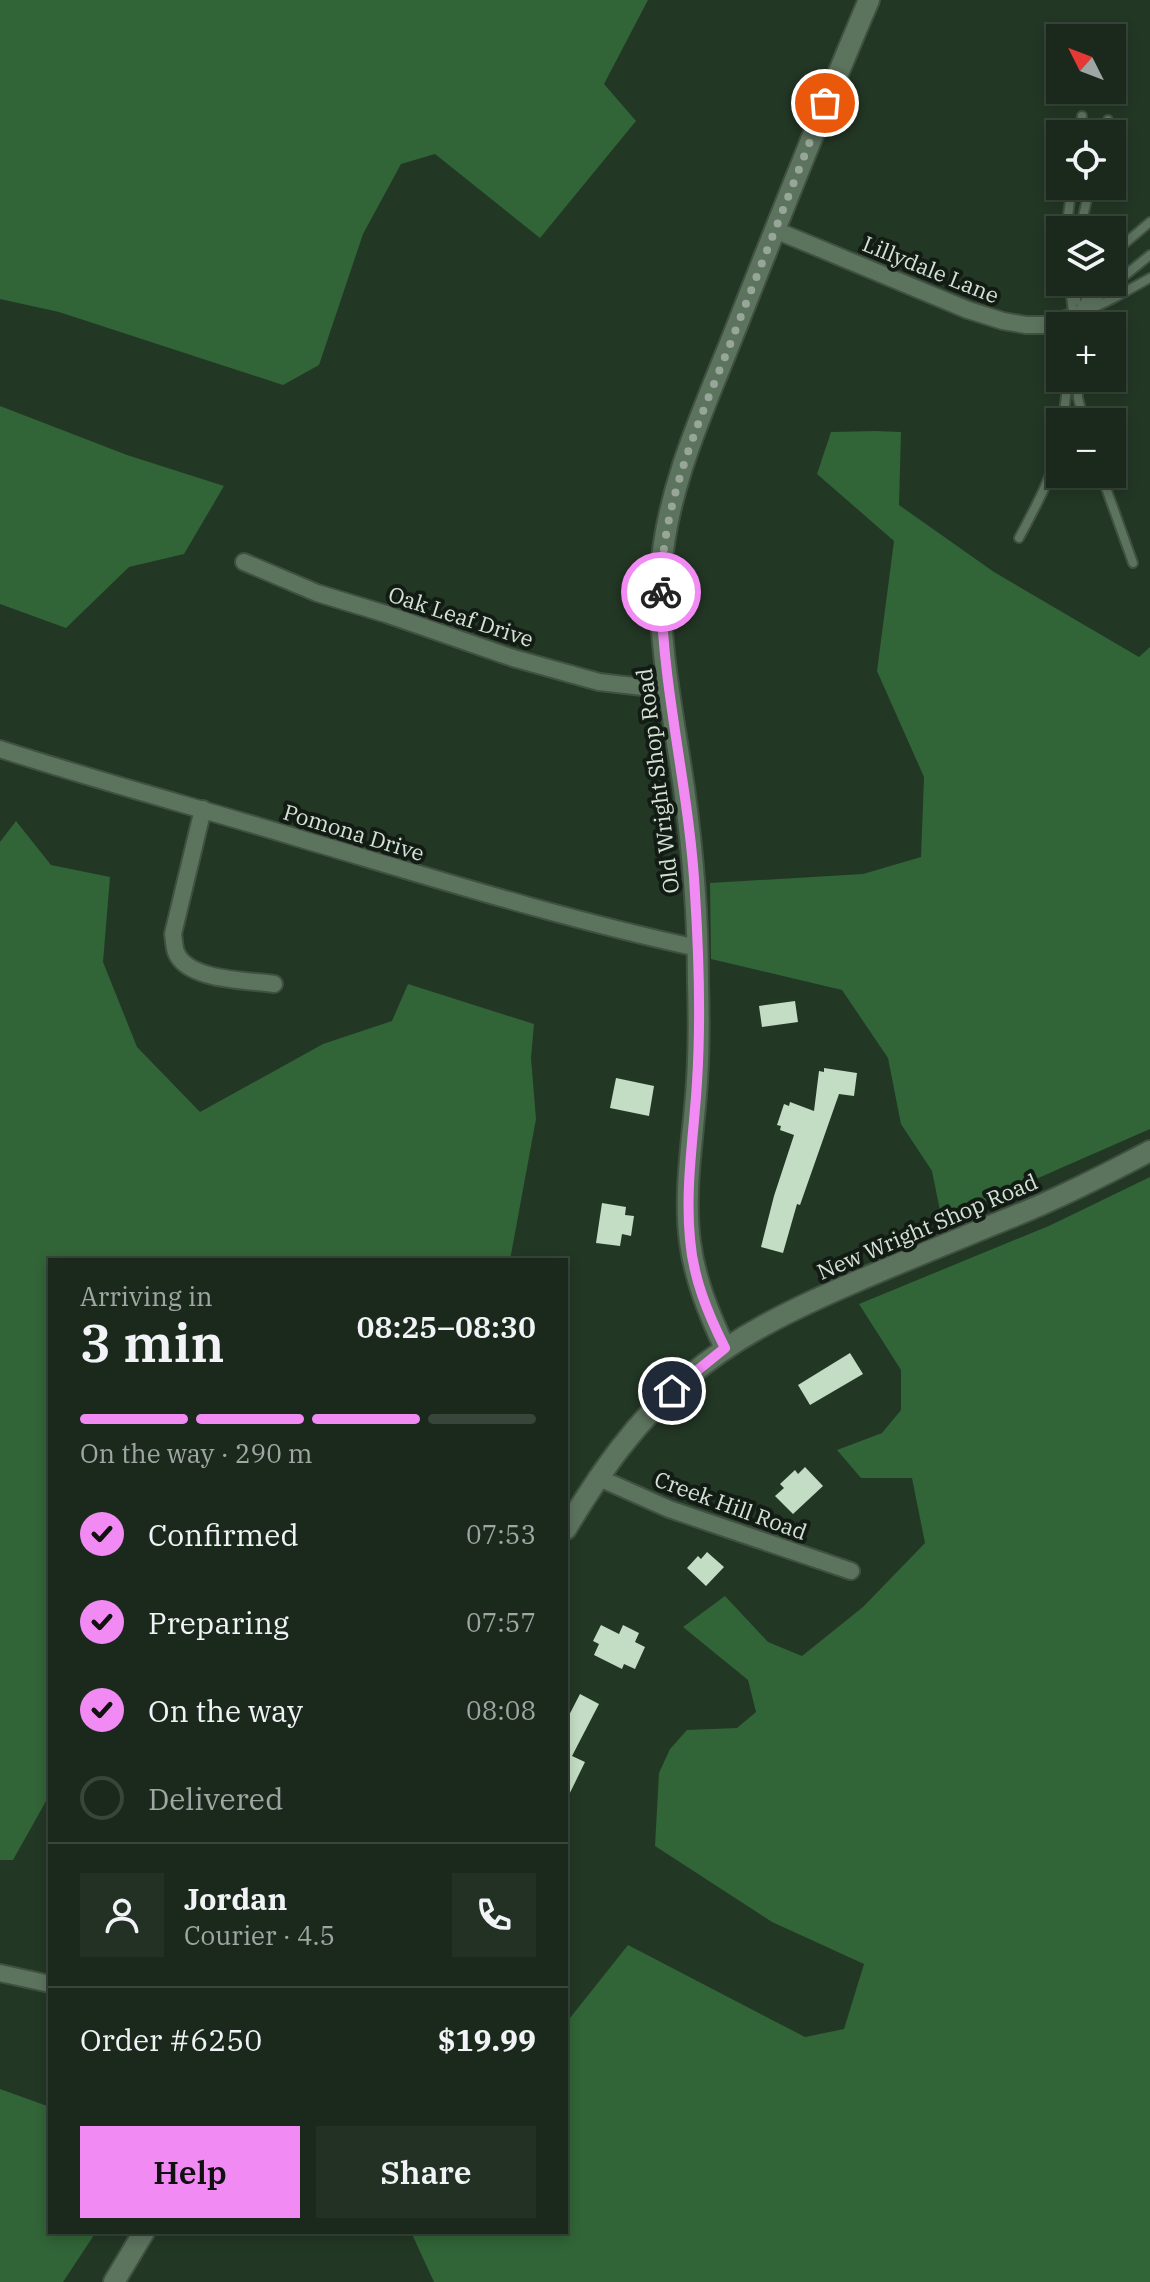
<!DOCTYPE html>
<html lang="en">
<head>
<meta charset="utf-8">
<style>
	body { margin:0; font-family:"IBM Plex Serif",serif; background:#233125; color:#f1f3f6; height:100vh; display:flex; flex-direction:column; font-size:30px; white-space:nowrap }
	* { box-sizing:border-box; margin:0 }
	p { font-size:26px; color:#9fa6a3 }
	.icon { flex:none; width:44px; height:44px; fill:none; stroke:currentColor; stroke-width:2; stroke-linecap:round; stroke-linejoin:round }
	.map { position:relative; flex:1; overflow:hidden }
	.details { position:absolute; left:48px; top:1258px; width:520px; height:976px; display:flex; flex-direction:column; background:#1a291c; border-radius:0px; box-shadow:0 4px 12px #0003,0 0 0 2px #38453b }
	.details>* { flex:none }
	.needle { width:52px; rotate:312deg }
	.fabs { position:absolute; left:1046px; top:24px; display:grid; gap:16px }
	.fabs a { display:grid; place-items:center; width:80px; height:80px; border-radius:0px; background:#1a291c; box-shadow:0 4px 12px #0003,0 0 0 2px #38453b; font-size:40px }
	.pin { position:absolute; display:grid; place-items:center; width:68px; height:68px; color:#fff; margin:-34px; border:4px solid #fff; border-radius:50%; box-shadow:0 2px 8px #0007 }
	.courier { position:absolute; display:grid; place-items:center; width:80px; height:80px; margin:-40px; border:6px solid #f28af3; border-radius:50%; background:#fff; color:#222; box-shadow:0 2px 10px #0007 }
	.head em { font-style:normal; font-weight:600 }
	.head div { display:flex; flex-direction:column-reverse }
	.head { display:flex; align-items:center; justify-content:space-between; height:136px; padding:0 32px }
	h1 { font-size:52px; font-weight:600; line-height:60px }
	.bar { display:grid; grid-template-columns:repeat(4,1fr); gap:12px 8px; align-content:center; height:96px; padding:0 32px }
	.bar i { height:10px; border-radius:6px; background:#38453b }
	.bar .active { background:#f28af3 }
	.bar p { grid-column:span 4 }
	.line { display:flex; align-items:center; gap:20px; padding:0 32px; border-top:2px solid #38453b }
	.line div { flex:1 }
	.round { display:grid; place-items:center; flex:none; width:84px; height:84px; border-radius:0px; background:#233125 }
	ol { padding:0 32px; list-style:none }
	li { display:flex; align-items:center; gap:24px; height:88px }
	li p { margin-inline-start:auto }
	li .icon { padding:8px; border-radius:50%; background:#f28af3; color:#111; stroke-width:4 }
	li:last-child { color:#9fa6a3 }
	li i { width:44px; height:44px; border:4px solid #38453b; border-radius:50% }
	.cta { display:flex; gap:16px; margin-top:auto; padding:16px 32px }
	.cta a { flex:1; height:92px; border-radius:0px; background:#f28af3; color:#111; font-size:32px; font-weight:600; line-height:92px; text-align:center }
	.cta a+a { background:#233125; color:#f1f3f6 }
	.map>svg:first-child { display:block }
</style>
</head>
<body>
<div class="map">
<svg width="1150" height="2282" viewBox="0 0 1150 2282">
	<rect width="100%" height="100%" fill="#233725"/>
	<path fill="#316437" d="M0 0H648L604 84 636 121 540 238 435 154 401 164 363 234 319 365 283 385 59 312 0 299Z
		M0 406 127 455 224 486 184 554 129 567 66 628 0 604Z
		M875 431 901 432 899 505 994 572 1139 657 1150 647V1129L942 1220 932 1171 901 1124 888 1058 842 990 711 959 710 883 863 874 921 857 924 777 877 671 894 541 817 474 831 432Z
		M16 821 51 865 110 877 103 962 137 1047 200 1112 323 1044 392 1021 408 984 534 1024 531 1058 536 1119 510 1260H50V1794L13 1860H0V842Z
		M1150 1177V2282H434L411 2232H566V2023L628 1945 805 2037 844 2029 864 1964 772 1922 655 1846 659 1773 670 1749 687 1730 737 1728 756 1712 748 1680 683 1627 725 1596 768 1642 802 1656 863 1607 925 1543 912 1478H861L837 1450 882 1433 901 1410V1370L859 1304 1051 1225Z
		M0 2089 50 2107V2232H96L63 2282H0Z"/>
	<path fill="#c3dcc4" d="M795 1001 798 1022 762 1027 759 1006Z
		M824 1068 857 1073 854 1096 839 1094 800 1205 797 1204 783 1253 761 1247 774 1196 794 1135 780 1130 781 1126 777 1125 784 1104 789 1106 790 1102 814 1111 819 1071 824 1072Z
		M616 1078 654 1086 649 1116 610 1108Z
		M602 1203 626 1207 625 1215 634 1216 631 1236 622 1234 620 1246 596 1243Z
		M850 1353 863 1374 810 1405 798 1385Z
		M805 1467 823 1486 793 1514 775 1496 784 1488 780 1484 795 1470 798 1474Z
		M707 1552 724 1567 706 1586 687 1568 698 1556 701 1559Z
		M601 1625 619 1634 623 1625 639 1633 635 1642 645 1647 635 1669 624 1664 622 1669 594 1655 599 1644 593 1641Z
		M580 1694 599 1704 572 1756 585 1762 566 1801V1721Z"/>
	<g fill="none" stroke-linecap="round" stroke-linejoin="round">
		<defs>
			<path id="service" d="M1080 134 1082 116
				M1104 134 1108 120
				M1066 230 1072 186
				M1080 230 1090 186
				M1112 262 1124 244 1150 222
				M1069 282 1075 326
				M1076 301 1077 282
				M1080 309 1098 282
				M1087 311 1114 298 1150 278
				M1075 316 1150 255
				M1077 378 1078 398 1084 422
				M1063 422 1068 378
				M1101 474 1133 563
				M1019 538C1035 508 1052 477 1060 443"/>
			<path id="minor" d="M775 230 968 310 1003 321 1026 325H1047L1075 316
				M244 562 317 593 386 614 513 658 599 682 669 690
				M0 749C98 781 199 808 298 838 430 877 563 919 698 948
				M203 809 173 934C174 939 174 947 176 952 187 981 247 980 274 984
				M597 1477 669 1509 851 1571
				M0 1973 50 1984"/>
			<path id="tertiary" d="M725 1348C709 1314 695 1280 690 1242 683 1189 694 1134 697 1081 699 1049 699 1016 698 983 698 918 693 852 684 788 674 719 657 640 661 572 666 485 709 398 740 318 782 212 824 105 869 0
				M566 1529C600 1473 636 1420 687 1378 737 1335 795 1308 855 1282 906 1260 956 1240 1007 1219 1056 1200 1103 1176 1150 1151
				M114 2282 144 2232"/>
		</defs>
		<use href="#service" stroke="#405141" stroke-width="12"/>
		<use href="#minor" stroke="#405141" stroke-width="20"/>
		<use href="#tertiary" stroke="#405141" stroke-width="24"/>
		<use href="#service" stroke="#5c735e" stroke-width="8"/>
		<use href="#minor" stroke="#5c735e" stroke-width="16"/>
		<use href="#tertiary" stroke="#5c735e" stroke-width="20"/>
	</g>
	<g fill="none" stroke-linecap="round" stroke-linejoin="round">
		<path stroke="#97a698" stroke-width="8" stroke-dasharray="0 14.4" d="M661 592C661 504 699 422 731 342 762 262 794 183 825 103"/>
		<path stroke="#f28af3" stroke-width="10" d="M661 592C663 694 690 793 695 894 699 956 701 1019 697 1082 694 1134 685 1186 690 1239 693 1278 708 1314 725 1348L672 1391"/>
	</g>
	<g text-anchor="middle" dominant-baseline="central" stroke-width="8" stroke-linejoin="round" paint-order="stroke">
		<g font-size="22" fill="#d5e2d6" stroke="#131c14">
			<text transform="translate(931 269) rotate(22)">Lillydale Lane</text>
			<text transform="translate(461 616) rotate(18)">Oak Leaf Drive</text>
			<text transform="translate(657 781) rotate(-97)">Old Wright Shop Road</text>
			<text transform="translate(354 832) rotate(17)">Pomona Drive</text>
			<text transform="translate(927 1226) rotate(-23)">New Wright Shop Road</text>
			<text transform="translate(731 1505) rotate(20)">Creek Hill Road</text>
		</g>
	</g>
</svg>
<div class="fabs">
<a><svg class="needle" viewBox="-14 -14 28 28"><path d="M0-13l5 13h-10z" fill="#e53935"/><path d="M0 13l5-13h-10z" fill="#9fa6a3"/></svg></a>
<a><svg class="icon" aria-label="locate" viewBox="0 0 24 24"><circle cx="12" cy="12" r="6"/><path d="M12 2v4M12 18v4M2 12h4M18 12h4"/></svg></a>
<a><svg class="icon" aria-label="layers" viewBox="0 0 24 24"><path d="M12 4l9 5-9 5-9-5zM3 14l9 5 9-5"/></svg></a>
<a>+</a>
<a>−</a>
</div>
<div class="pin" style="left:825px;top:103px;background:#ea580c"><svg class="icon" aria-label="bag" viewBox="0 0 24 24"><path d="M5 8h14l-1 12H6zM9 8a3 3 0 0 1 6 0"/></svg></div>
<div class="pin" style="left:672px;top:1391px;background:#1f2937"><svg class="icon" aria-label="home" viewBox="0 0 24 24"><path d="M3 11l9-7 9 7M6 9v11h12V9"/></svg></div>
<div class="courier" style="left:661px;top:592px"><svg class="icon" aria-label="bike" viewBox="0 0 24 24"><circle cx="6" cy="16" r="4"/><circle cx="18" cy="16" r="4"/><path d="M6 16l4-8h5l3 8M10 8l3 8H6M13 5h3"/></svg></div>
<section class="details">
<div class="head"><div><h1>3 min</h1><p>Arriving in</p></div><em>08:25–08:30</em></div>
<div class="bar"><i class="active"></i><i class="active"></i><i class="active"></i><i></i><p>On the way · 290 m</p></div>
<ol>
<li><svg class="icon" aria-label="check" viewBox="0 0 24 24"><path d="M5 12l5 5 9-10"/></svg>Confirmed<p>07:53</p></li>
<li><svg class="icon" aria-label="check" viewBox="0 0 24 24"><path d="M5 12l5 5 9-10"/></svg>Preparing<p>07:57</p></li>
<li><svg class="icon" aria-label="check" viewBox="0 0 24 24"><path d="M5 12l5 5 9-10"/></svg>On the way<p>08:08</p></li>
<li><i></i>Delivered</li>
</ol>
<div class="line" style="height:144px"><a class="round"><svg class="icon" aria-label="person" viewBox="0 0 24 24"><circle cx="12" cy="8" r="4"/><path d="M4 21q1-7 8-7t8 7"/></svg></a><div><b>Jordan</b><p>Courier · 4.5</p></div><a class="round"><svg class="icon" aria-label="phone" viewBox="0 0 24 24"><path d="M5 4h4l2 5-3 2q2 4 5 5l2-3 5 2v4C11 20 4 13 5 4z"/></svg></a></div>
<div class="line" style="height:104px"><div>Order #6250</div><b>$19.99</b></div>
<div class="cta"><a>Help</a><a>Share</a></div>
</section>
</div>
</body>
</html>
